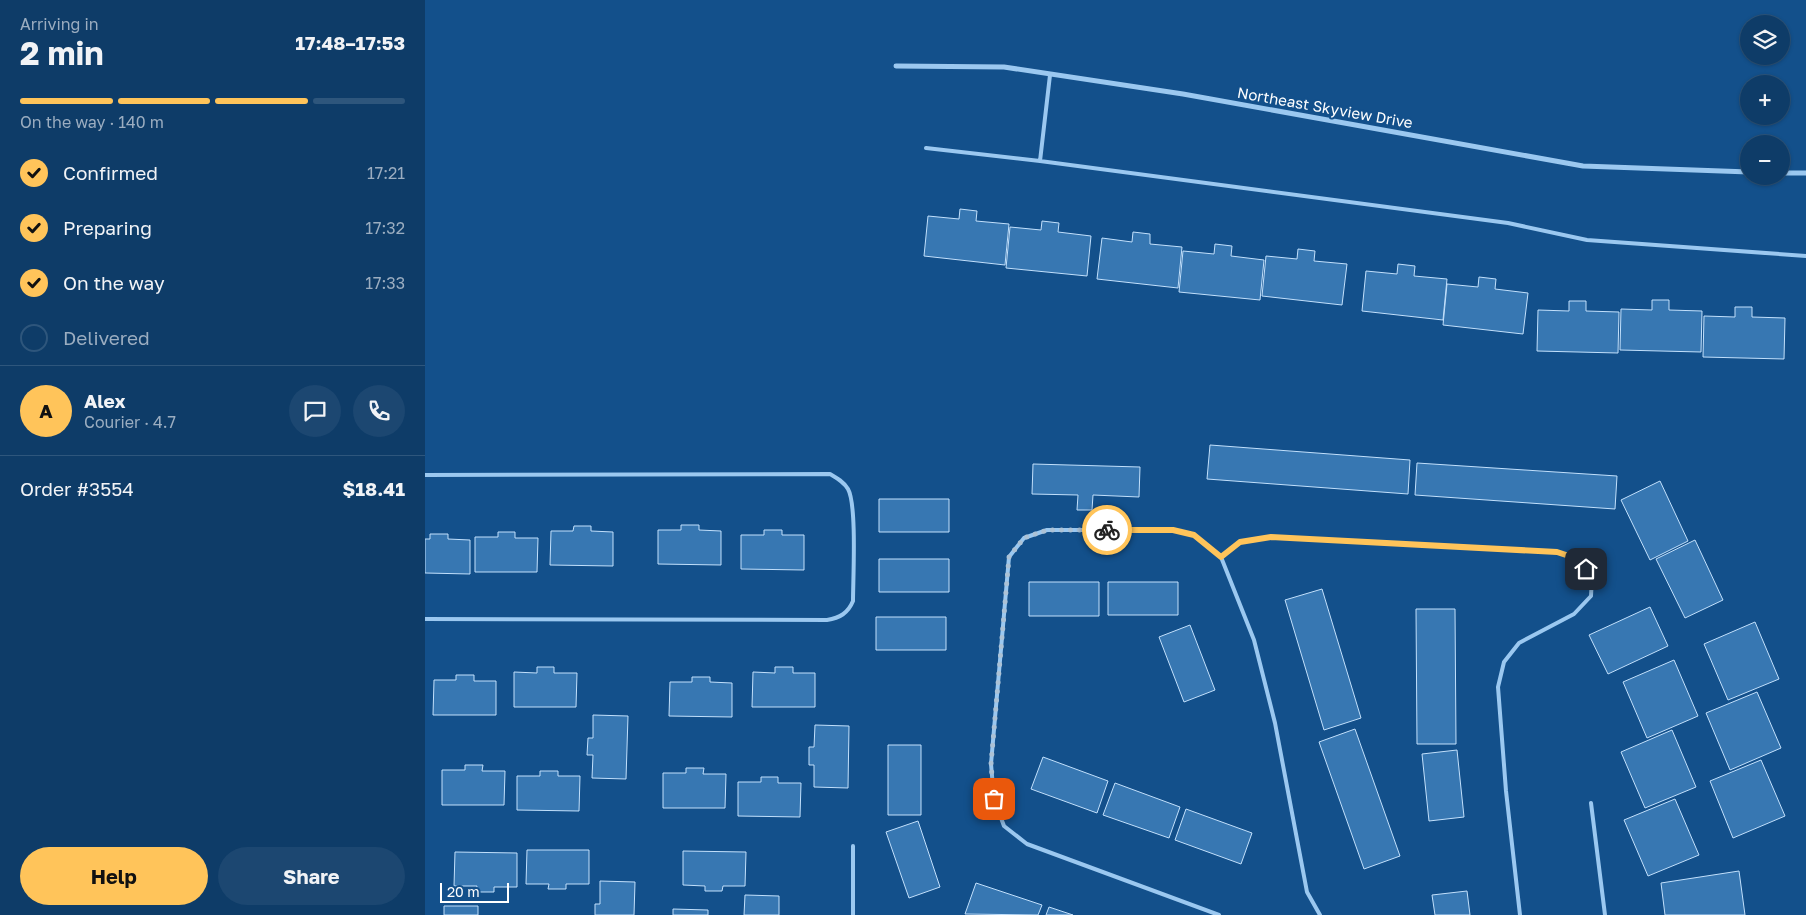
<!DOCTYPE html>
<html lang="en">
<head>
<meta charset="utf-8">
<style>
	body { margin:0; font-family:"Golos Text",sans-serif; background:#1c4771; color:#f1f3f6; height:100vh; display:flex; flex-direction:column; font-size:19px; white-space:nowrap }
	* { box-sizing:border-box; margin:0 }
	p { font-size:16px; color:#9badc0 }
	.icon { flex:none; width:28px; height:28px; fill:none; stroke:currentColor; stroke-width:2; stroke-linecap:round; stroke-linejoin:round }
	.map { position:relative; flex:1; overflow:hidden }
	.panel { display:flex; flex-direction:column; background:#0e3c68; width:425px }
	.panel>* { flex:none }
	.fabs { position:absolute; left:1315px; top:15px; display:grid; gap:10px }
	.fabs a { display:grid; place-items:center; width:50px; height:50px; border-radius:50%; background:#0e3c68; box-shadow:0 1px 4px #0004,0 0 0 1px #2e567c; font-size:25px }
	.scale { position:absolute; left:15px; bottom:12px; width:69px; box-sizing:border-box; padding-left:5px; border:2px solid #fff; border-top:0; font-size:14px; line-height:18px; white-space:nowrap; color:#fff; -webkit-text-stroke:4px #13508b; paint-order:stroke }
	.pin { position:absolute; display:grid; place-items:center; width:42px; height:42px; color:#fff; margin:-21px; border-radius:10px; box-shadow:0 2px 8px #0006 }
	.courier { position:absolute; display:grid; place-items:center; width:50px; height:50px; margin:-25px; border:4px solid #ffc45a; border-radius:50%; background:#fff; color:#222; box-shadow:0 1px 6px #0007 }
	.overview em { font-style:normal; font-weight:700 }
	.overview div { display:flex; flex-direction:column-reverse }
	.overview { display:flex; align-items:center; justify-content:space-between; height:85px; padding:0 20px }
	h1 { font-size:32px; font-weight:700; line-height:38px }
	.bar { display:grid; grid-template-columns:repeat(4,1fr); gap:8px 5px; align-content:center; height:60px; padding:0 20px }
	.bar i { height:6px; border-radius:4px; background:#2e567c }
	.bar .current { background:#ffc45a }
	.bar p { grid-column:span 4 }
	.line { display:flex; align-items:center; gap:12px; padding:0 20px; border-top:1px solid #2e567c }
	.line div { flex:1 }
	.round { display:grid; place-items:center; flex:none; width:52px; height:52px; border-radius:26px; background:#1c4771 }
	ol { padding:0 20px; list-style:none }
	li { display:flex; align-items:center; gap:15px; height:55px }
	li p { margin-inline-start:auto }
	li .icon { padding:5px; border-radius:50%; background:#ffc45a; color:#111; stroke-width:4 }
	li:last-child { color:#9badc0 }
	li i { width:28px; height:28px; border:2px solid #2e567c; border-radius:50% }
	.primary-button { display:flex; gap:10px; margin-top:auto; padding:10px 20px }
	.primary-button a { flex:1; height:58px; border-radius:30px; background:#ffc45a; color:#111; font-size:20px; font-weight:700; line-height:58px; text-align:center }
	.primary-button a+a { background:#1c4771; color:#f1f3f6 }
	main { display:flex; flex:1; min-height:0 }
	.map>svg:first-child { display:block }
</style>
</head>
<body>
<main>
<section class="panel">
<div class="overview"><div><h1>2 min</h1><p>Arriving in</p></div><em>17:48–17:53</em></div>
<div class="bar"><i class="current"></i><i class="current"></i><i class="current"></i><i></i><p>On the way · 140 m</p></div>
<ol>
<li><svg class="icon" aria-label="check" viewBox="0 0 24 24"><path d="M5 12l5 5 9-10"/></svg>Confirmed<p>17:21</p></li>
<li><svg class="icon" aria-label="check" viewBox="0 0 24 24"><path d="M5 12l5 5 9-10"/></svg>Preparing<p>17:32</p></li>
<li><svg class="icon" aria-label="check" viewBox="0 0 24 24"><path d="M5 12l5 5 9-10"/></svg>On the way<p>17:33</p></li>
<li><i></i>Delivered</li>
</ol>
<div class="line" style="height:90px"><b class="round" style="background:#ffc45a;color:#111">A</b><div><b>Alex</b><p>Courier · 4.7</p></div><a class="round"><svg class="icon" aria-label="chat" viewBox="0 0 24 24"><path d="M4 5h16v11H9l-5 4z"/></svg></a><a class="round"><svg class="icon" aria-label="phone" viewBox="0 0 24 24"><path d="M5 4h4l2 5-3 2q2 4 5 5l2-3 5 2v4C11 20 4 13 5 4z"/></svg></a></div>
<div class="line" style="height:65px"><div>Order #3554</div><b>$18.41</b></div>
<div class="primary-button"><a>Help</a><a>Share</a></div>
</section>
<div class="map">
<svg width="1381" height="915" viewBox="0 0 1381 915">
	<rect width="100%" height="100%" fill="#13508b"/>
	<path fill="#3777b2" stroke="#c2e0fc" d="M535 209 552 211 551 221 584 224 580 265 499 256 503 216 534 219Z
		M617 221 634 223 633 232 666 236 662 276 581 268 585 227 616 230Z
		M708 232 725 234V244L757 247 753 288 672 279 677 238 707 242Z
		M790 244 807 246 806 256 839 260 835 300 754 292 758 251 789 254Z
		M873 249 890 251 889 261 922 264 917 305 837 296 841 256 872 259Z
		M973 264 990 266 989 276 1022 279 1018 320 937 311 941 271 972 274Z
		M1054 277 1071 279 1070 289 1103 293 1098 334 1018 325 1022 284 1053 287Z
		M1227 300H1244V310L1277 311 1276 352 1195 350 1196 309 1227 310Z
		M1144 301H1161V311L1194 312 1193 353 1112 351 1113 310 1144 311Z
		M1310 307H1327V317L1360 318 1359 359 1278 357 1279 316 1310 317Z
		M785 445 985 460 983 494 782 479Z
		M992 463 1192 476 1190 509 990 495Z
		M608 464 715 467 714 497 668 495 667 510H652L653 495 607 494Z
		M1235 481 1263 541 1225 560 1196 500Z
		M454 499H524V532H454Z
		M256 525H274V530L296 531V565L233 564V530H256Z
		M149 526H166V531L188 532V566L125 565 126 531H148Z
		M339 530H357V535H379V570L316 569V535H339Z
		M73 532H90V538H113L112 572H50V537H73Z
		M5 534H23V539L45 540V574L0 573V539H5Z
		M1270 540 1298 600 1260 618 1231 559Z
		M454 559H524V592H454Z
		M604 582H674V616H604Z
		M683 582H753V615H683Z
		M897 589 936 718 899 730 860 600Z
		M1225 607 1243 646 1183 674 1164 635Z
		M991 609H1030L1031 744H992Z
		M451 617H521V650H451Z
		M1330 622 1354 679 1303 700 1279 644Z
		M765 625 790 690 759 702 734 637Z
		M1249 660 1273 716 1222 738 1198 682Z
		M112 667H129V673H152L151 707H89V672L112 673Z
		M350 667H368V673H390V707H327L328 672 350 673Z
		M31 675H49V681H71V715H8L9 680H31Z
		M267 677H285V682L307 683V717L244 716 245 682H267Z
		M1332 692 1356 748 1305 770 1281 713Z
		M168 715 203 716 201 779 167 778 168 755H162L163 738H168Z
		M390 725 424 726 423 788 389 787V765H384V747H389Z
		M930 729 975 856 939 869 894 742Z
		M1247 730 1271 787 1220 808 1196 752Z
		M463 745H496V815H463Z
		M1032 750 1039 817 1004 821 997 754Z
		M618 757 683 781 672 813 606 789Z
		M1336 760 1360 816 1308 838 1285 781Z
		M40 765H58L57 771H80L79 805H17V770H40Z
		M261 768H279L278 774H301L300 808H238V773H261Z
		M115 771H133V776H155L154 811 92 810V776H115Z
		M336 777H353V783H376L375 817 313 816V782H336Z
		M690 783 755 807 744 838 678 815Z
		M1250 799 1274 855 1223 876 1199 820Z
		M761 809 827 833 816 864 750 840Z
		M493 821 515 887 484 898 461 832Z
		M102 850H164V884H141V889H123L124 884H101Z
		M258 851 321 852 320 886H298L297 891H280V886L258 885Z
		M30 852 92 853V887H69V892H51L52 886H29Z
		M1314 871 1320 915H1240L1236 883Z
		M175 881 210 882 209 915H170V904H175Z
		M551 883 617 905 613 915 540 914Z
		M1042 891 1045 915H1010L1007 895Z
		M320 895 354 896V915H319Z
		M19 906H53V915H19Z
		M624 907 648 915H621Z
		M248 909 283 910V915H248Z"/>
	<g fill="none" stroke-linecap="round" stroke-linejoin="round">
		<path stroke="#9bc8f0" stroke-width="4" d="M501 148 615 161 1083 223 1162 240 1381 256
			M615 161 625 75
			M0 475 405 474C412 478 419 482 423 489 432 505 428 579 428 601 423 613 415 618 402 620L0 619
			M796 557 829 640 850 723 882 892 895 915
			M1166 803 1180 915
			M428 846V915
			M794 915 602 844 579 826 569 799 566 764 584 557 599 538 622 530H748L769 535 796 557 815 542 845 537 1132 552 1155 560 1167 577 1166 596 1149 614 1094 643 1079 662 1073 687 1081 791 1095 915"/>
		<path stroke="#9bc8f0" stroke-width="5" d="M471 66 579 67 758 94 1158 166 1324 172
			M1356 173H1381"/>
	</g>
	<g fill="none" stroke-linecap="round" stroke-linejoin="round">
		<path stroke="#acc2d6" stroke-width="5" stroke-dasharray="0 9" d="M569 799 566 764 584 557 599 538 622 530H682"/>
		<path stroke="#ffc45a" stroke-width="6" d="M682 530H748L769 535 796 557 815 542 846 537 1132 552 1156 560 1161 569"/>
	</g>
	<g text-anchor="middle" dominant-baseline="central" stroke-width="4" stroke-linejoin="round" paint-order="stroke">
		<g font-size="15" fill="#fff" stroke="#13508b">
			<text transform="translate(900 107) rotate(10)">Northeast Skyview Drive</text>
		</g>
	</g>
</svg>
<div class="fabs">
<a><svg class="icon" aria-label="layers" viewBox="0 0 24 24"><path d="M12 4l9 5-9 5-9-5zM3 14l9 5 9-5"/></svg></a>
<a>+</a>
<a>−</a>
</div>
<div class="scale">20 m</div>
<div class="pin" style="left:569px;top:799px;background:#ea580c"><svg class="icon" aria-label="bag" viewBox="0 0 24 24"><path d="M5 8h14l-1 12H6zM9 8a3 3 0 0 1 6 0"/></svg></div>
<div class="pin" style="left:1161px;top:569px;background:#1f2937"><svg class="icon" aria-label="home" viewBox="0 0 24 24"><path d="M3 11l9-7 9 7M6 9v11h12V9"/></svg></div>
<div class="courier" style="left:682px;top:530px"><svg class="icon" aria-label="bike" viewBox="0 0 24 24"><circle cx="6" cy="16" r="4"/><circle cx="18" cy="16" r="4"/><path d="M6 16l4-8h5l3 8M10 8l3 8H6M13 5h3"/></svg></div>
</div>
</main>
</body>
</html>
